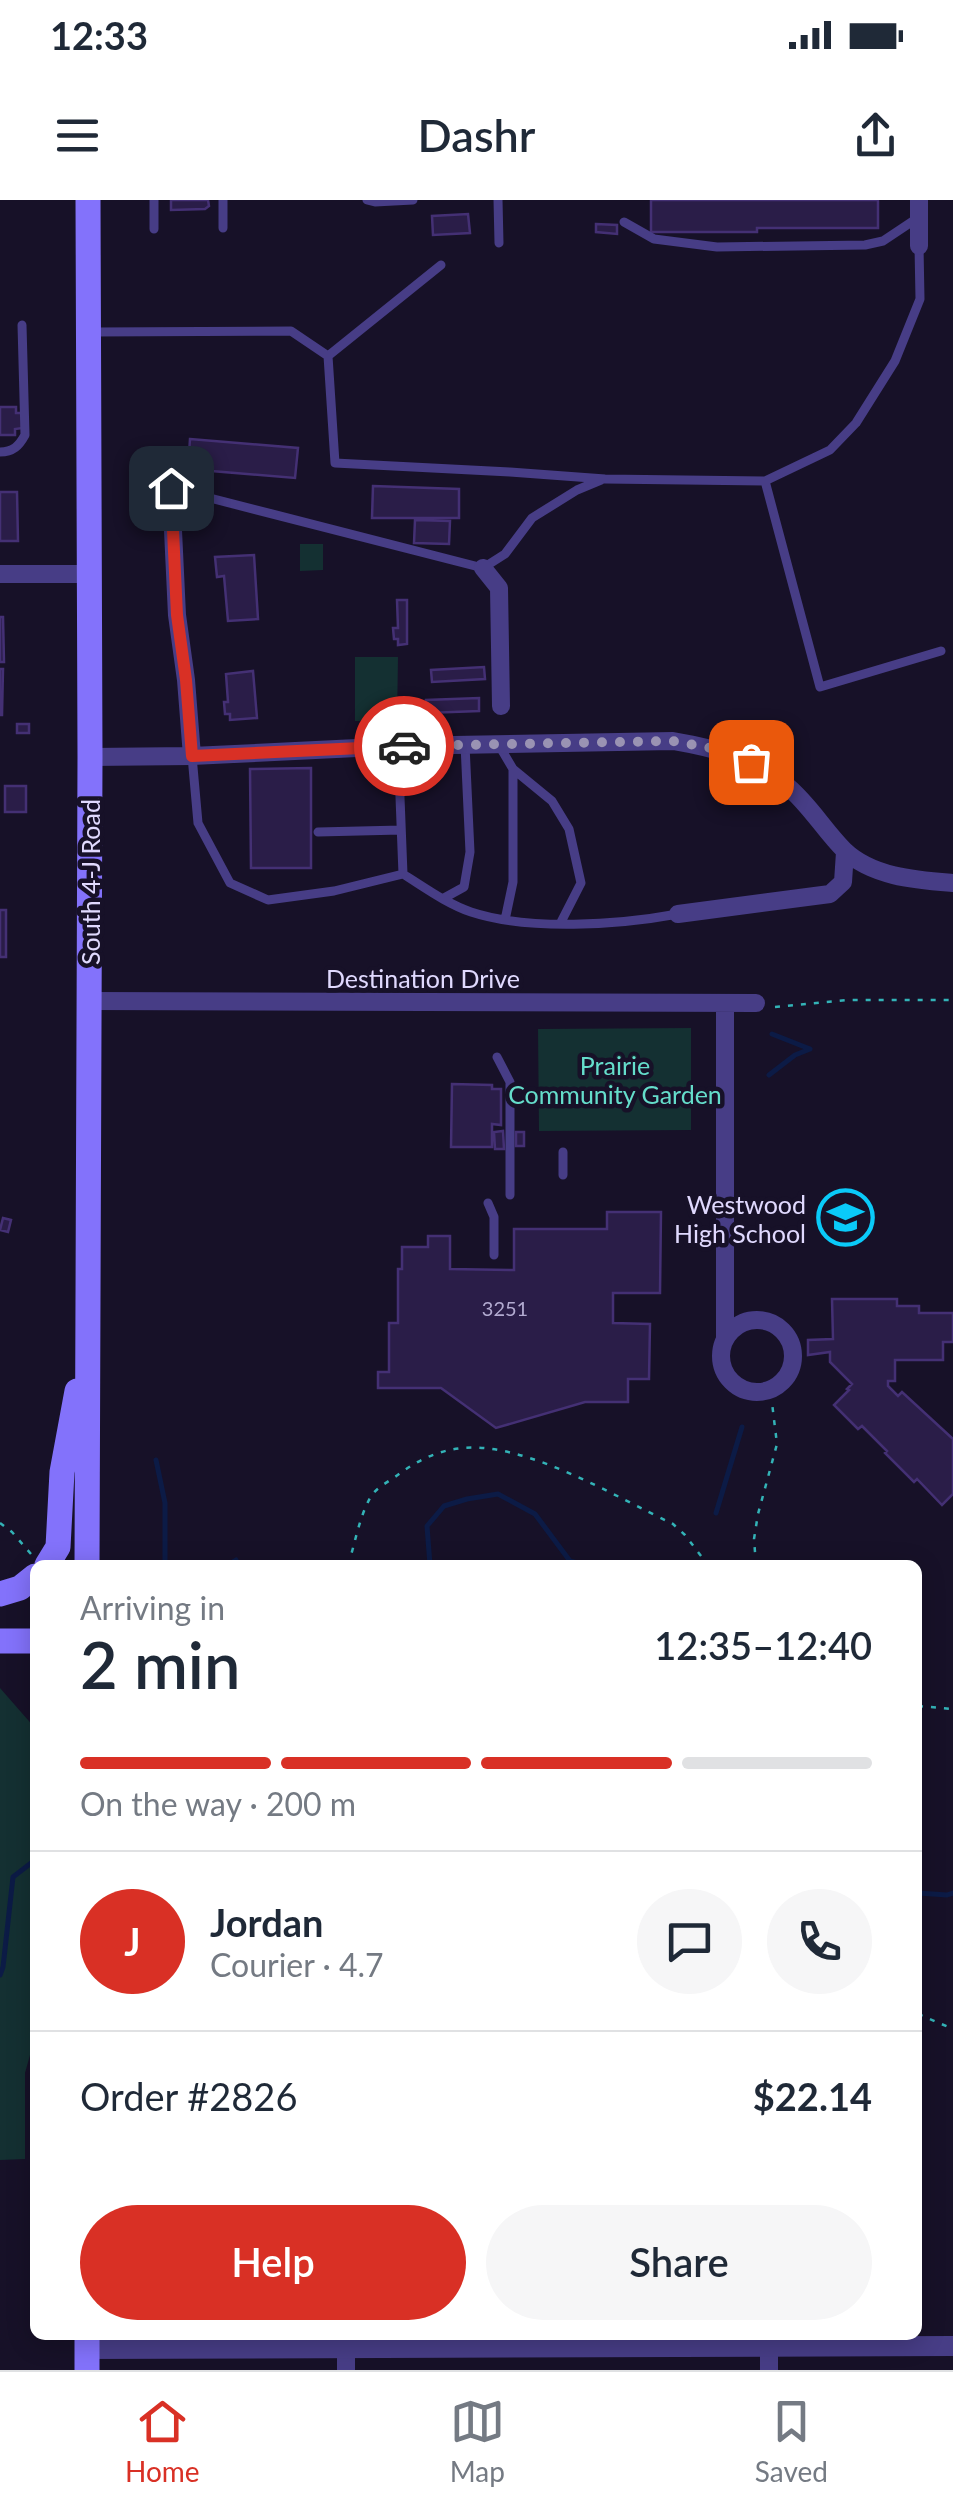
<!DOCTYPE html>
<html lang="en">
<head>
<meta charset="utf-8">
<style>
	body { margin:0; font-family:Lato,sans-serif; background:#f6f6f7; color:#1f2937; height:100vh; display:flex; flex-direction:column; font-size:38px; white-space:nowrap }
	* { box-sizing:border-box; margin:0 }
	p { font-size:32px; color:#747a83 }
	.icon { flex:none; width:55px; height:55px; fill:none; stroke:currentColor; stroke-width:2; stroke-linecap:round; stroke-linejoin:round }
	.map { position:relative; flex:1; overflow:hidden }
	.details { position:absolute; left:30px; top:1360px; width:892px; height:780px; display:flex; flex-direction:column; background:#fff; border-radius:15px; box-shadow:0 5px 25px #0003 }
	.details>* { flex:none }
	.pin { position:absolute; display:grid; place-items:center; width:85px; height:85px; color:#fff; margin:-42px; border-radius:20px; box-shadow:0 5px 15px #0006 }
	.courier { position:absolute; display:grid; place-items:center; width:100px; height:100px; margin:-50px; border:8px solid #d93025; border-radius:50%; background:#fff; color:#222; box-shadow:0 2px 12px #0007 }
	.summary em { font-style:normal; font-weight:600 }
	.summary div { display:flex; flex-direction:column-reverse }
	.summary { display:flex; align-items:center; justify-content:space-between; height:170px; padding:0 50px }
	h1 { font-size:65px; font-weight:600; line-height:75px }
	.bar { display:grid; grid-template-columns:repeat(4,1fr); gap:15px 10px; align-content:center; height:120px; padding:0 50px }
	.bar i { height:12px; border-radius:8px; background:#e0e1e3 }
	.bar .on { background:#d93025 }
	.bar p { grid-column:span 4 }
	.line { display:flex; align-items:center; gap:25px; padding:0 50px; border-top:2px solid #e0e1e3 }
	.line div { flex:1 }
	.round { display:grid; place-items:center; flex:none; width:105px; height:105px; border-radius:52px; background:#f6f6f7 }
	.action { display:flex; gap:20px; margin-top:auto; padding:20px 50px }
	.action a { flex:1; height:115px; border-radius:60px; background:#d93025; color:#fff; font-size:40px; font-weight:600; line-height:115px; text-align:center }
	.action a+a { background:#f6f6f7; color:#1f2937 }
	.status { display:flex; justify-content:space-between; align-items:center; height:70px; padding:0 50px; background:#fff; direction:ltr }
	.status svg { height:28px; fill:currentColor }
	header { display:flex; justify-content:space-between; align-items:center; height:130px; padding:0 50px; background:#fff; font-size:45px; font-weight:600 }
	.dock { display:flex; justify-content:space-around; align-items:center; height:140px; border-top:2px solid #e0e1e3; background:#fff; font-size:28px; color:#747a83 }
	.dock a { display:grid; justify-items:center; gap:5px }
	.dock .on { color:#d93025 }
	.map>svg:first-child { display:block }
</style>
</head>
<body>
<div class="status"><b>12:33</b><svg viewBox="0 0 49 12"><path d="M0 12V9h3v3zM5 12V6h3v6zM10 12V3h3v9zM15 12V0h3v12zM26 1h20v11H26zM47 4h2v5h-2z"/></svg></div>
<header><svg class="icon" aria-label="menu" viewBox="0 0 24 24"><path d="M4 6h16M4 12h16M4 18h16"/></svg>Dashr<svg class="icon" aria-label="share" viewBox="0 0 24 24"><path d="M12 15V3M7 8l5-5 5 5M5 13v7h14v-7"/></svg></header>
<div class="map">
<svg width="953" height="2170" viewBox="0 0 953 2170">
	<rect width="100%" height="100%" fill="#171128"/>
	<path fill="#143032" d="M300 344H323V370L300 371Z
		M355 457H398L397 521H355Z
		M691 828V930L539 931 538 829Z
		M0 1488 35 1528V1837L25 1873V1959L0 1960Z"/>
	<g fill="none" stroke-linecap="round" stroke-linejoin="round">
		<path stroke="#0c1b46" stroke-width="5" d="M772 834 810 849
			M769 875 795 855 810 849
			M156 1260 165 1303V1365
			M716 1313 742 1227
			M228 1365 236 1360
			M430 1365 427 1326 444 1306 467 1299 498 1294 535 1314 570 1361 584 1365
			M664 1365 665 1364
			M918 1693 947 1695 953 1693
			M0 1775 3 1767 13 1677 35 1660"/>
	</g>
	<path fill="#2a1d48" stroke="#443074" stroke-width="2.5" d="M171 0H208L209 6 205 9 171 10Z
		M651 0H878V28H757V32H651Z
		M468 14 470 33 433 35 432 16Z
		M596 24 617 25V34L596 32Z
		M0 207H16V213H23V228L15 229V235H0Z
		M190 239 298 248 295 278 188 269Z
		M373 286 459 289V318H372Z
		M0 292H17L18 341H0Z
		M415 320 450 321 449 344 414 343Z
		M254 355 258 419 228 421 224 376 217 377 215 357Z
		M397 400H407V444L398 445V439H394L393 428H398Z
		M0 417H3L4 462H0Z
		M484 467 485 479 432 482 431 470Z
		M0 469H3L2 515H0Z
		M253 471 257 518 230 520V514H225L224 502H228L226 474Z
		M479 498V511L426 513V500Z
		M17 524H29V533H17Z
		M311 568V668H251L250 569Z
		M5 586H26V612H5Z
		M0 710H6V757H0Z
		M452 884 492 885V889H501V925L492 924V947H451Z
		M503 931 504 949H495L494 932Z
		M516 932H524V946H516Z
		M607 1012H661L660 1093H613V1123L650 1124 649 1179H628V1202H585L496 1228 441 1188H378V1172H389V1123H398V1069H402V1047H428V1036H450V1069L514 1070V1029H607Z
		M3 1018 11 1020 8 1032 0 1030Z
		M832 1099H897V1106H919V1113H953V1142H943V1160H895V1181H888V1186L898 1196 902 1192 953 1239V1294L942 1305 917 1279 914 1282 885 1253 887 1251 862 1226 858 1229 834 1205 849 1190 847 1189 852 1184 830 1162V1152L808 1155V1140L833 1139Z"/>
	<g fill="none" stroke-linecap="round" stroke-linejoin="round">
		<path stroke="#33b3b7" stroke-width="2.5" stroke-dasharray="5 8" stroke-linecap="butt" d="M775 807 848 800H953
			M0 1323 12 1332 31 1354
			M348 1365C355 1344 359 1318 370 1298 375 1288 390 1281 399 1274 418 1260 439 1250 463 1248 526 1242 616 1297 673 1324L685 1335 708 1365
			M756 1365 754 1339 758 1314 777 1244 772 1203
			M918 1506 953 1509
			M918 1814 953 1829"/>
		<path stroke="#473d86" stroke-width="9" d="M154 0V29
			M223 0V28
			M367 0 375 2 413 0
			M498 0 499 43
			M624 22 654 39 717 47 865 45 883 41 919 17
			M94 132 291 131 328 156 335 263 510 272 605 279 765 281 830 250 856 223 895 161 920 99 919 46
			M328 156 441 65
			M0 252C13 252 19 246 25 235L22 125
			M765 281 820 487 941 451
			M171 288 483 368 505 354 532 318 577 290 601 280
			M398 546 403 674
			M500 547 513 569 552 601 569 629 581 683 560 724
			M192 556 198 623 230 683 268 700 334 691 403 674C424 687 447 704 471 712 529 731 618 725 678 714
			M318 632 401 630
			M444 698 464 687 470 652 465 545
			M505 720 513 682V569
			M497 857 510 882V995
			M563 975V952
			M488 1003 494 1017V1055"/>
		<path stroke="#473d86" stroke-width="18" d="M919 0V46
			M171 288 177 415 186 480 192 556
			M483 368 499 388 501 506
			M0 374H90
			M90 557 192 556 398 546 673 541C714 548 755 558 787 586 809 604 824 630 844 650 872 677 916 680 953 683
			M678 714 830 694 843 682 845 652
			M89 801 756 803
			M725 803V1138
			M721 1156a36 36 0 1 1 72 0a36 36 0 1 1-72 0Z
			M769 2146V2170
			M346 2147V2170"/>
		<path stroke="#473d86" stroke-width="20" d="M87 2149 953 2146"/>
		<path stroke="#8372fb" stroke-width="25" d="M47 1365 58 1347 62 1272 77 1191
			M87 1365 90 557 88 0
			M0 1394 20 1388 35 1376
			M0 1441H35
			M87 2135V2170"/>
	</g>
	<g fill="none" stroke-linecap="round" stroke-linejoin="round">
		<path stroke="#9a93b3" stroke-width="10" stroke-dasharray="0 18" d="M404 546 673 541 711 548 751 562"/>
		<path stroke="#d93025" stroke-width="12" d="M171 288 177 415 186 480 192 556 404 546"/>
	</g>
	<defs>
		<symbol id="school-ring" viewBox="-11 -11 22 22"><circle r="9.5" fill="#171128" stroke="#0acaf9" stroke-width="1.5"/><path d="M0-5L7-2L0 1L-7-2ZM-4 1L0 2.5L4 1V4Q0 6-4 4Z" fill="#0acaf9"/></symbol>
	</defs>
	<g fill-rule="evenodd">
		<use href="#school-ring" x="814" y="986" width="63" height="63"/>
	</g>
	<g text-anchor="middle" dominant-baseline="central" stroke-width="9" stroke-linejoin="round" paint-order="stroke">
		<g font-size="20" fill="#b2aad0">
			<text x="505" y="1108">3251</text>
		</g>
		<g font-size="25" fill="#e0d9fe" stroke="#171128">
			<text transform="translate(90 682) rotate(-90)">South 4-J Road</text>
			<text x="423" y="778">Destination Drive</text>
		</g>
		<g font-size="25" fill="#65ddcb" stroke="#171128">
			<text x="615" y="865">Prairie<tspan x="615" dy="29">Community Garden</tspan></text>
		</g>
		<g font-size="25" fill="#e0d9fe" stroke="#171128" text-anchor="end">
			<text x="806" y="1004">Westwood<tspan x="806" dy="29">High School</tspan></text>
		</g>
	</g>
</svg>
<div class="pin" style="left:751px;top:562px;background:#ea580c"><svg class="icon" aria-label="bag" viewBox="0 0 24 24"><path d="M5 8h14l-1 12H6zM9 8a3 3 0 0 1 6 0"/></svg></div>
<div class="pin" style="left:171px;top:288px;background:#1f2937"><svg class="icon" aria-label="home" viewBox="0 0 24 24"><path d="M3 11l9-7 9 7M6 9v11h12V9"/></svg></div>
<div class="courier" style="left:404px;top:546px"><svg class="icon" aria-label="car" viewBox="0 0 24 24"><path d="M5 17H2v-5l4-1 3-4h7l3 4 3 1v5h-3M9 17h6M6 11h13"/><circle cx="7" cy="17" r="2"/><circle cx="17" cy="17" r="2"/></svg></div>
<section class="details">
<div class="summary"><div><h1>2 min</h1><p>Arriving in</p></div><em>12:35–12:40</em></div>
<div class="bar"><i class="on"></i><i class="on"></i><i class="on"></i><i></i><p>On the way · 200 m</p></div>
<div class="line" style="height:180px"><b class="round" style="background:#d93025;color:#fff">J</b><div><b>Jordan</b><p>Courier · 4.7</p></div><a class="round"><svg class="icon" aria-label="chat" viewBox="0 0 24 24"><path d="M4 5h16v11H9l-5 4z"/></svg></a><a class="round"><svg class="icon" aria-label="phone" viewBox="0 0 24 24"><path d="M5 4h4l2 5-3 2q2 4 5 5l2-3 5 2v4C11 20 4 13 5 4z"/></svg></a></div>
<div class="line" style="height:130px"><div>Order #2826</div><b>$22.14</b></div>
<div class="action"><a>Help</a><a>Share</a></div>
</section>
</div>
<nav class="dock">
<a class="on"><svg class="icon" aria-label="home" viewBox="0 0 24 24"><path d="M3 11l9-7 9 7M6 9v11h12V9"/></svg>Home</a>
<a><svg class="icon" aria-label="map" viewBox="0 0 24 24"><path d="M3 6l6-2 6 2 6-2v14l-6 2-6-2-6 2zM9 4v14M15 6v14"/></svg>Map</a>
<a><svg class="icon" aria-label="saved" viewBox="0 0 24 24"><path d="M7 4h10v16l-5-4-5 4z"/></svg>Saved</a>
</nav>
</body>
</html>
